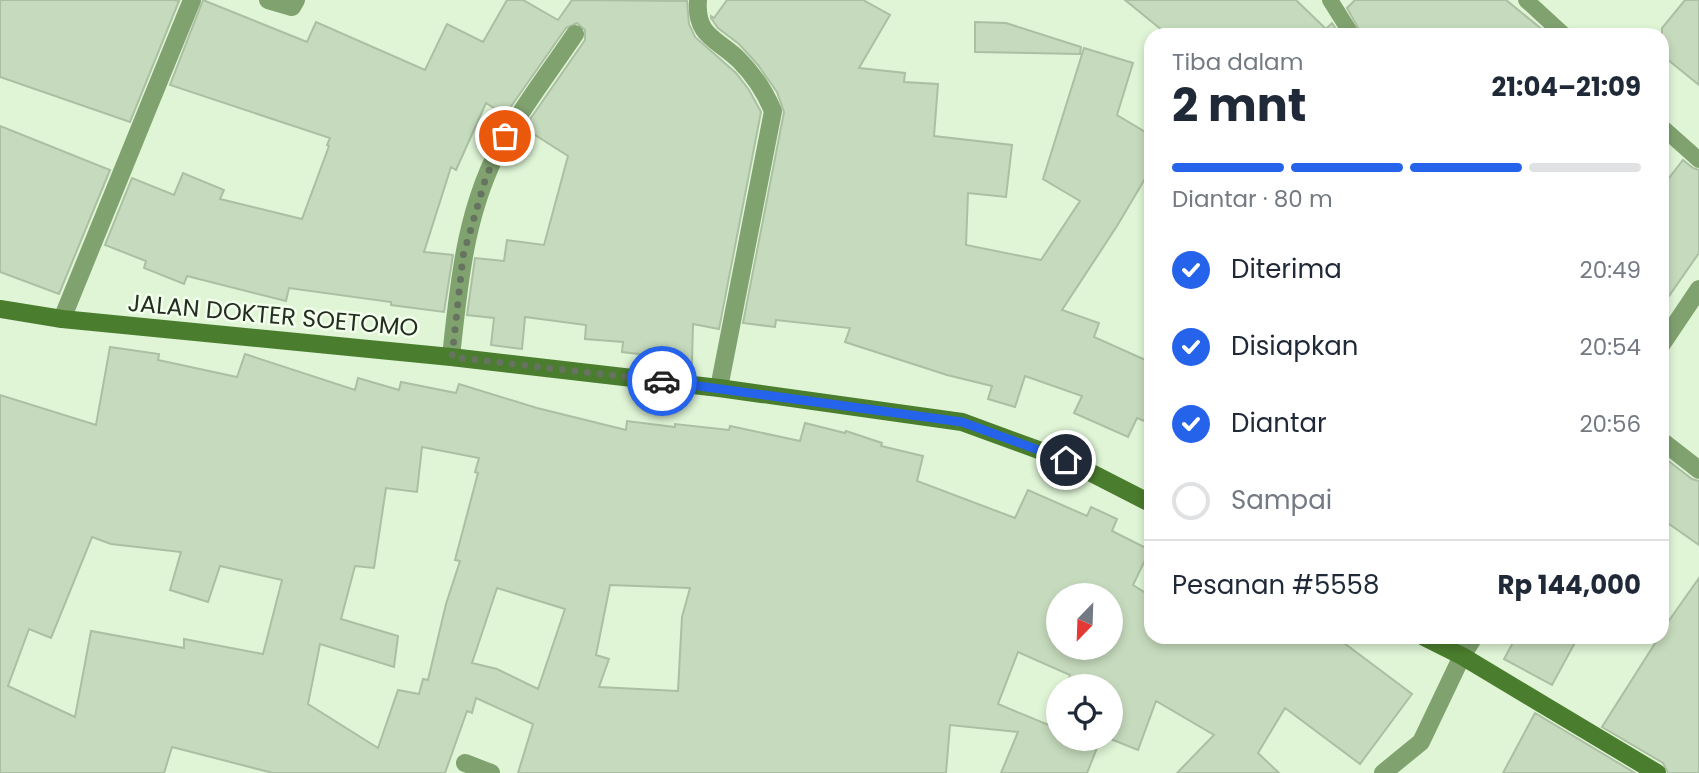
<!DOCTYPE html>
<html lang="id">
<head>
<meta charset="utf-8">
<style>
	body { margin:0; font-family:Poppins,sans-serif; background:#f6f6f7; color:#1f2937; height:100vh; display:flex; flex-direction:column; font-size:26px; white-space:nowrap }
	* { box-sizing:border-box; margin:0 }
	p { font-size:23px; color:#747a83 }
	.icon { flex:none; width:38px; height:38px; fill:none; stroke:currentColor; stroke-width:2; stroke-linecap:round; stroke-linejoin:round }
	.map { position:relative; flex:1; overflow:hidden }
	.sheet { position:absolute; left:1144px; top:28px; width:525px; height:616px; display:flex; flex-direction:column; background:#fff; border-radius:21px; box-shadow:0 4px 10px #0003 }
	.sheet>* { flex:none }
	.needle { width:46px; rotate:203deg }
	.buttons { position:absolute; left:1046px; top:583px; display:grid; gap:14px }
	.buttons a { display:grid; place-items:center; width:77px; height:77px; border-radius:50%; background:#fff; box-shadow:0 4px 10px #0003; font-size:35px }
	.pin { position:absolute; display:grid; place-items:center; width:60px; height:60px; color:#fff; margin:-30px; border:4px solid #fff; border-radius:50%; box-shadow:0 2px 7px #0007 }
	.courier { position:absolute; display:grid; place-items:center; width:70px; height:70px; margin:-35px; border:5px solid #2563eb; border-radius:50%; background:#fff; color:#222; box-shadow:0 2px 9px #0007 }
	.headline em { font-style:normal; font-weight:700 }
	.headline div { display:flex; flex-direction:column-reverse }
	.headline { display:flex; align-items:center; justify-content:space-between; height:119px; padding:0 28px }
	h1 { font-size:46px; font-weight:700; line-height:52px }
	.bar { display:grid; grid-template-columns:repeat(4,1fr); gap:10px 7px; align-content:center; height:84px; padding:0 28px }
	.bar i { height:9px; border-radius:5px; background:#e0e1e3 }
	.bar .on { background:#2563eb }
	.bar p { grid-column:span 4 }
	.line { display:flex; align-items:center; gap:18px; padding:0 28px; border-top:2px solid #e0e1e3 }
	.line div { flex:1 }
	ol { padding:0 28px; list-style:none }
	li { display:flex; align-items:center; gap:21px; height:77px }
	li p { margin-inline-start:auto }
	li .icon { padding:7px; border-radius:50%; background:#2563eb; color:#fff; stroke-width:4 }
	li:last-child { color:#747a83 }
	li i { width:38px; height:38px; border:4px solid #e0e1e3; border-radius:50% }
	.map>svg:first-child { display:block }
</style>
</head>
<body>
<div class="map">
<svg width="1699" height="773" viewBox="0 0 1699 773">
	<rect width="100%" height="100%" fill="#dff5d6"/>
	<path fill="#c6dbbd" stroke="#abbfa2" stroke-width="2" fill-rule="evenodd" d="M0 0H173L179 1 130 122 0 77Z
		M203 0 307 42 316 22 425 70 447 24 483 42 507 0H523L558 20 572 0 687 1 689 24 695 37 736 73 749 90 761 112 719 329 693 324 692 363 657 361V356L622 352 623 342 585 339 586 325 525 317 522 349 491 345 494 318 467 315 475 258 504 261 507 240 544 245 568 156 524 128 585 40V30L577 23 566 28 505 115 486 103 456 170 451 167 424 252 453 255 444 312 391 305V302L289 288 286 301 187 276 184 284 144 268 146 261 105 245 132 178 174 195 183 173 224 190 220 199 302 219 329 146 327 145 330 138 170 85Z
		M727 0H863L890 15 859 68 905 73 904 82 938 84 934 136 1012 145 1006 197 968 193 966 245 1041 260 1080 201 1043 179 1084 48 1133 63 1117 115 1152 136V167L1117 226 1062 310 1099 323 1094 337 1152 363V424L1137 418 1128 437 1074 413 1082 396 1025 376 1015 407 988 399 992 386 947 375 845 342 850 328 776 320 775 327 743 323 784 112 777 92 758 65 739 44 718 28 711 18V16L714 18Z
		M1125 0H1296L1326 29 1332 23 1340 35H1168Z
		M1355 0H1506L1549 35H1362L1347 8Z
		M1685 0H1699V85L1662 55V28Z
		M975 22 1006 23 1081 47 1080 54 975 52Z
		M0 126 110 170 59 294 0 272Z
		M1683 160 1693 168 1699 170V253L1662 306V187Z
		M110 347 159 354 158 360 237 377 245 354 355 390 358 378 399 390 401 382 456 393 459 384 537 408 626 430 627 421 675 427V424L729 430 730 426 800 441 805 423 845 433 846 431 882 443 881 446 923 456 917 481 1015 518 1028 490 1087 516 1091 507 1117 519 1112 531 1150 550 1133 585 1152 597V637H1336L1412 694 1360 764 1285 708 1258 753 1279 773H1177L1214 735 1156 701 1138 750 1108 738H1111V686H1066L1070 675 1018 652 998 704 1051 726 1059 704V738H1101L1087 773H1001L1018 732 950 725 946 773H518L533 724 476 698 472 713 467 711 445 773H273L172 747 164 773H0V395L96 425ZM422 447 479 458 475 472 478 473 455 560 460 561 446 604 428 680 423 679 419 694 398 690 378 748 308 704 320 644 394 667 398 636 341 619 355 566 374 568 386 488 417 492ZM92 537 111 544 181 552 170 590 208 602 220 566 282 580 263 654 184 639V648L91 631 75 717 8 686 29 629 51 638ZM610 585 690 588 682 617 678 691 599 687 609 659 596 655ZM497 588 565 609 538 689 497 669 472 663ZM1059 595H1111V648H1059Z
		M1662 456 1692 479 1699 481V545L1662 519Z
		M1699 578V773H1668L1663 763 1602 727 1659 637H1662V632L1668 622Z
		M1516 637H1578L1552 685 1504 659Z
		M1535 713 1635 773H1503Z"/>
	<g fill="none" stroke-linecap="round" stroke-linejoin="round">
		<path stroke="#80a26f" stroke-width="16" d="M1330 0 1352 35
			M1526 0 1564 35
			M1662 127 1699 160"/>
		<path stroke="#80a26f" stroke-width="18" d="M268 0 292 7 296 0
			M698 0C695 37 718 39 739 60 754 75 765 92 773 111L719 388
			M62 319 192 0
			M1662 344 1699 289
			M451 357C459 281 466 203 506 136 527 101 552 68 575 34
			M1662 441 1699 470
			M465 763 491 773
			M1383 773 1421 742 1462 656 1474 637"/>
		<path stroke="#4a7d2d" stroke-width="18" d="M0 309 62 319 451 357 719 388 962 422 1066 460 1152 504
			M1424 637 1462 656 1657 773"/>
	</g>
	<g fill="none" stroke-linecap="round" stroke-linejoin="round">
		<path stroke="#667360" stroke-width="7" stroke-dasharray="0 12.6" d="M505 136 486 177 463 256 452 357 662 381"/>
		<path stroke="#2563eb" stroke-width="9" d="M662 381 962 422 1066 460"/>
	</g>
	<g text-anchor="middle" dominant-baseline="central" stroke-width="5" stroke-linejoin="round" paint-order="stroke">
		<g font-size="24" fill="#252d21" stroke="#f2ffec">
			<text transform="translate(273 315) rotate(5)">JALAN DOKTER SOETOMO</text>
		</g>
	</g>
</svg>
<div class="buttons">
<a><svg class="needle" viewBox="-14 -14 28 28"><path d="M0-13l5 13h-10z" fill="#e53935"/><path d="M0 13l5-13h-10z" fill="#747a83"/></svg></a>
<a><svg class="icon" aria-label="locate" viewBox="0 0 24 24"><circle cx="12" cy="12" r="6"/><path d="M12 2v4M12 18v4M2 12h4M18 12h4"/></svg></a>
</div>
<div class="pin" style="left:505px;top:136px;background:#ea580c"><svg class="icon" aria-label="bag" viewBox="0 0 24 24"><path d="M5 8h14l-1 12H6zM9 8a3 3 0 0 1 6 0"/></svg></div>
<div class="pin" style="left:1066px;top:460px;background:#1f2937"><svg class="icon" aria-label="home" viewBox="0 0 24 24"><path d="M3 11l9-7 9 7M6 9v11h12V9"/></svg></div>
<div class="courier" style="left:662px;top:381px"><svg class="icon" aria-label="car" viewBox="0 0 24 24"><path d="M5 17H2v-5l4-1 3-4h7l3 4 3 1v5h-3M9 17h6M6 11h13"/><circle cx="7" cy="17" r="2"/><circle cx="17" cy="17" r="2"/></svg></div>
<section class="sheet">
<div class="headline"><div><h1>2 mnt</h1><p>Tiba dalam</p></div><em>21:04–21:09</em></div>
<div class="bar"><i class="on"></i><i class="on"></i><i class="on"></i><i></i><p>Diantar · 80 m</p></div>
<ol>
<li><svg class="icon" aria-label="check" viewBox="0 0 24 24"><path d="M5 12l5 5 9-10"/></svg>Diterima<p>20:49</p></li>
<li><svg class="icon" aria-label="check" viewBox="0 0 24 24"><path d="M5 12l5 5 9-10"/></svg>Disiapkan<p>20:54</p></li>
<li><svg class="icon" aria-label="check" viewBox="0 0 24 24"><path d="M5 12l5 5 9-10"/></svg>Diantar<p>20:56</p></li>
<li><i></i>Sampai</li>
</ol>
<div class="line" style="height:91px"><div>Pesanan #5558</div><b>Rp 144,000</b></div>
</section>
</div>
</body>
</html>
